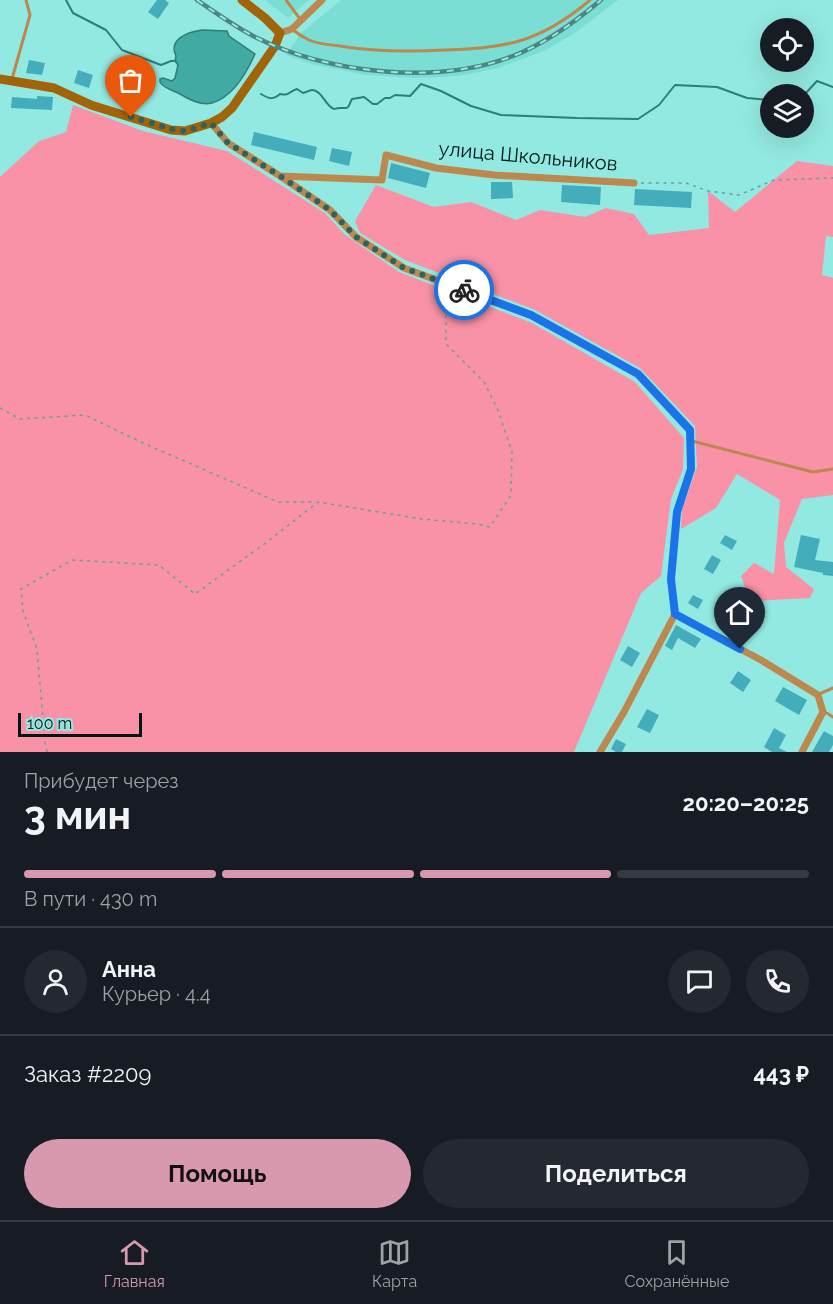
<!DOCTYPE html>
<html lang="ru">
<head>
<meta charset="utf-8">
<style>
	body { margin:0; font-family:Raleway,sans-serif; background:#242831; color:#f1f3f6; height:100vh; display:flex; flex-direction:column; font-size:22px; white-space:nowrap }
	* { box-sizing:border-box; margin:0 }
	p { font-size:20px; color:#9ea1a6 }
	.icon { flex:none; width:33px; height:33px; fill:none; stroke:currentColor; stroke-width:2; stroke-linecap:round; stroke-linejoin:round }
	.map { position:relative; height:752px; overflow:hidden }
	.drawer { display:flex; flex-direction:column; background:#171b24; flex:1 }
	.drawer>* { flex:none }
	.fabs { position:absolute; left:760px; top:18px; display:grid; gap:12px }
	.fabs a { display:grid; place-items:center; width:54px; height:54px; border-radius:50%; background:#171b24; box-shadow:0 6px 24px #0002; font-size:30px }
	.scale { position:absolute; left:18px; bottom:15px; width:124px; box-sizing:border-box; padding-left:6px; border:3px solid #001715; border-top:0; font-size:16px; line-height:21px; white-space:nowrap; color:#001715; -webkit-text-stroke:4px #92e9e1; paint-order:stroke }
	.pin { position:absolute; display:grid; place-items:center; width:51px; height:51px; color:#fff; margin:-62px -26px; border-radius:50% 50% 50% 0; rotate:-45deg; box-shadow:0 0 6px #0007 }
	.pin .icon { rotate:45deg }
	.courier { position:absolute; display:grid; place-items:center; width:60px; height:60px; margin:-30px; border:4px solid #1a73e8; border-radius:50%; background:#fff; color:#222; box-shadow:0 2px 8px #0007 }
	.head em { font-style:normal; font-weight:700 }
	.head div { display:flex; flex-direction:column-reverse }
	.head { display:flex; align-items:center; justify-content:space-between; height:102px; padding:0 24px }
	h1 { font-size:39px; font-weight:700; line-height:45px }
	.bar { display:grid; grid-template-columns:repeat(4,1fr); gap:9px 6px; align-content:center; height:72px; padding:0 24px }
	.bar i { height:8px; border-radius:4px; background:#363941 }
	.bar .current { background:#d898ae }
	.bar p { grid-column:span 4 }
	.line { display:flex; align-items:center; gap:15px; padding:0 24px; border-top:2px solid #363941 }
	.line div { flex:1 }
	.round { display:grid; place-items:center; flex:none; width:63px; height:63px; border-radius:32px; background:#242831 }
	.primary-button { display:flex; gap:12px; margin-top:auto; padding:12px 24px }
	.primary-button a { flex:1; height:69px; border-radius:36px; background:#d898ae; color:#111; font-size:24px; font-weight:700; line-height:69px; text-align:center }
	.primary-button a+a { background:#242831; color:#f1f3f6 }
	.menu { display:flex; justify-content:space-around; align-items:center; height:84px; border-top:2px solid #363941; background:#171b24; font-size:16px; color:#9ea1a6 }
	.menu a { display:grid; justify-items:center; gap:3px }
	.menu .current { color:#d898ae }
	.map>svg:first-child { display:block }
</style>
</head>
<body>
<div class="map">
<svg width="833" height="752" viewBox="0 0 833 752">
	<rect width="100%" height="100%" fill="#92e9e1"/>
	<path fill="#7aded5" d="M265 0H309L288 18Z
		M341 0H618L575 33 544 51 498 68 465 75 446 77 414 78 366 75 312 64 286 55 301 33Z"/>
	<path fill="#f992a6" d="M73 105 143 131 227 151 325 213 344 234 399 272 532 323 635 382 684 438 683 469 671 499 661 576 641 593 574 752H0V177L39 141 66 132Z
		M797 161 833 166V237L826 236 822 275 833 278V495L802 499 784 543 786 567 814 589 810 598 750 601 741 576 754 563 774 574 780 500 737 474 716 508 681 529 682 509 697 467 695 426 640 368 535 310 405 260 360 233 355 221 376 185 434 207 471 202 516 220 540 210 585 217 606 208 634 214 649 235 709 228 708 191 735 212Z"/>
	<path fill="#41aaa2" stroke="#2e7e78" stroke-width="1.5" d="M202 30 227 31 229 36 255 54C247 72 233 97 212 103 201 106 188 99 180 94 173 90 164 89 160 82V79L163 78 172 81 175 78 178 65 175 61 176 56C168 39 188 32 202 30Z"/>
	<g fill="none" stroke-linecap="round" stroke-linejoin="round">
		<path stroke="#2e7e78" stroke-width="2" d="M66 0 73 13 106 30 122 50 161 65 171 61H176
			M261 94C269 99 273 100 280 94 290 96 288 92 297 89L303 93C303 93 311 90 312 90 322 90 326 107 334 109 335 109 337 108 339 108 350 108 347 109 352 99L364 97 373 104H377L385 98H390L395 95 410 96 421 84 441 91 471 106 501 115 577 118 638 119 659 105 675 85 717 87 747 98 771 100
			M804 95 817 81 833 87"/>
	</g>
	<path fill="#44adbb" d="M157 0H165L169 3 158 19 148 12Z
		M29 60 45 63 42 75 26 73Z
		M78 70 93 75 89 88 74 83Z
		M118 81 138 89 132 104 112 96Z
		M37 96 53 97 52 110 11 108 12 97 37 99Z
		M254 132 317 147 314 160 251 145Z
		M332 148 352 152 349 166 329 161Z
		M391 163 430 173 426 188 388 178Z
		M491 182H512L513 198 491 199Z
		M562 185 601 187 600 205 561 202Z
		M635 189 692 192 691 208 634 205Z
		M725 535 737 541 732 550 720 543Z
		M801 535 820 539 815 560 833 562V576L823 575V573L794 567Z
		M712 555 721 560 713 574 704 569Z
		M693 595 703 600 698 609 688 603Z
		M676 625 701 639 695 648 678 638 672 650 665 646Z
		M628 646 640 653 632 667 620 660Z
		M738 671 751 680 743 692 730 683Z
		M783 687 807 700 799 715 775 701Z
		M647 709 659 715 650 733 637 727Z
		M774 728 786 735 779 748 787 752H772L764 747Z
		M824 731 833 736V745L829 752H812Z
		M616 739 626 744 622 752H616L611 749Z"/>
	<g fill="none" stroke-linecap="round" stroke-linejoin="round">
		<path stroke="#61a39d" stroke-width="1.5" stroke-dasharray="3 4.5" stroke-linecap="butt" d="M641 183H686L708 191 739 195 774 180 833 178
			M0 408 20 419 85 415 143 443 278 502H316
			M47 752 45 742 37 649 23 611 21 589 72 560 159 565 195 594 267 542 318 502 422 519 477 524 490 527 511 495 512 452 498 410 484 382 446 344V292"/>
		<path stroke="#bc884d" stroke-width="3" d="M286 0 300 19
			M293 30C298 34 303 37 309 40 318 44 330 45 340 46 375 52 410 52 446 50 470 49 495 48 519 41 546 33 569 18 590 0
			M12 79 30 15 26 0
			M692 441 813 472 833 469
			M819 694 833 688
			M825 712 833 717"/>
		<path stroke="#bc884d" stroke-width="7" d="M280 33 292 29 322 0
			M211 123 228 143 280 176 330 210 356 237 404 268 531 315 638 374 690 430 691 469 677 512 671 580 675 614
			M280 176 382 180 386 155 436 168 494 175 634 183
			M675 614 761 660 818 695 823 712 802 752
			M600 752 624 712 675 614"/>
		<path stroke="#a16408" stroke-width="9" d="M0 79 54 88 91 105 171 130 185 131 211 123 222 117 232 108 275 46 280 33 265 18 242 0"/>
		<defs>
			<path id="rail" d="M197 0C216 13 234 26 255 37 327 73 436 86 513 56 546 43 574 23 601 0"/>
		</defs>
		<use href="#rail" stroke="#4d8681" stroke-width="4.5"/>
		<use href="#rail" stroke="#92e9e1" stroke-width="2" stroke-dasharray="7" stroke-linecap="butt"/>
	</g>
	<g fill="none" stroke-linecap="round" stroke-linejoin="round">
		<path stroke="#33605c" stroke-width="6" stroke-dasharray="0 10.8" d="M131 117 171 129 185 131 211 123 228 143 280 176 330 210 356 237 404 268 464 290"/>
		<path stroke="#1a73e8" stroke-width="8" d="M464 290 531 315 638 374 690 430 691 469 677 512 671 579 675 614 740 649"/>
	</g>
	<g text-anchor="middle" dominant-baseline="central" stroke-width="5" stroke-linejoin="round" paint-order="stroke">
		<g font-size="20" fill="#001715" stroke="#92e9e1">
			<text transform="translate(528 156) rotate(5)">улица Школьников</text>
		</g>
	</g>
</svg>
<div class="fabs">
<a><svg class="icon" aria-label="locate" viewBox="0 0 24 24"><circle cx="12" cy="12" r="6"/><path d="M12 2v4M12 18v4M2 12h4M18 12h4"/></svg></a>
<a><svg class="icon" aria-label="layers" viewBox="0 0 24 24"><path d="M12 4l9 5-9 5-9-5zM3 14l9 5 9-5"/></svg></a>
</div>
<div class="scale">100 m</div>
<div class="pin" style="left:131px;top:117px;background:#ea580c"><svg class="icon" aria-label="bag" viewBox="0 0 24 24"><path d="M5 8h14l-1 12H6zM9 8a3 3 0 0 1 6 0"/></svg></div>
<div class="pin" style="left:740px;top:649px;background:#1f2937"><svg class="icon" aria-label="home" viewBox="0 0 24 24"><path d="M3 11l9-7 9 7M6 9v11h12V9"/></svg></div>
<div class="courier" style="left:464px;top:290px"><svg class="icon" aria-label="bike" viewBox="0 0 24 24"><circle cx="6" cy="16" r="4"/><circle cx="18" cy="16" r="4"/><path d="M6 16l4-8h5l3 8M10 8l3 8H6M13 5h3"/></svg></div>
</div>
<section class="drawer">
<div class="head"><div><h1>3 мин</h1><p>Прибудет через</p></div><em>20:20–20:25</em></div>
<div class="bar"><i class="current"></i><i class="current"></i><i class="current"></i><i></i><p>В пути · 430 m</p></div>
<div class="line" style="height:108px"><a class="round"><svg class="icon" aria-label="person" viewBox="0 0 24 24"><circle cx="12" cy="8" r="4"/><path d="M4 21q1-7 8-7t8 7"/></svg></a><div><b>Анна</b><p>Курьер · 4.4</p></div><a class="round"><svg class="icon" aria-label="chat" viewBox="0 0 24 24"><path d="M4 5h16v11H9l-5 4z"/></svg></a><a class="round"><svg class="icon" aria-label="phone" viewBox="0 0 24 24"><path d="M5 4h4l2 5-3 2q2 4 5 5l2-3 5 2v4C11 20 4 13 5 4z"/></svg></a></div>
<div class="line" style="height:78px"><div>Заказ #2209</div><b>443 ₽</b></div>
<div class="primary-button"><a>Помощь</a><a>Поделиться</a></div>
</section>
<nav class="menu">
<a class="current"><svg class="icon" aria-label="home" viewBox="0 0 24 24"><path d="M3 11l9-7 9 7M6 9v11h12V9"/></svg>Главная</a>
<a><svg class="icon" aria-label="map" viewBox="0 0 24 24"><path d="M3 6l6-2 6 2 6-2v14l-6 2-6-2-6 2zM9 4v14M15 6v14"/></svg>Карта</a>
<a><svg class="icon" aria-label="saved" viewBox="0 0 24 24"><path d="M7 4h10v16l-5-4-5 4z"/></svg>Сохранённые</a>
</nav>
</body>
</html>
